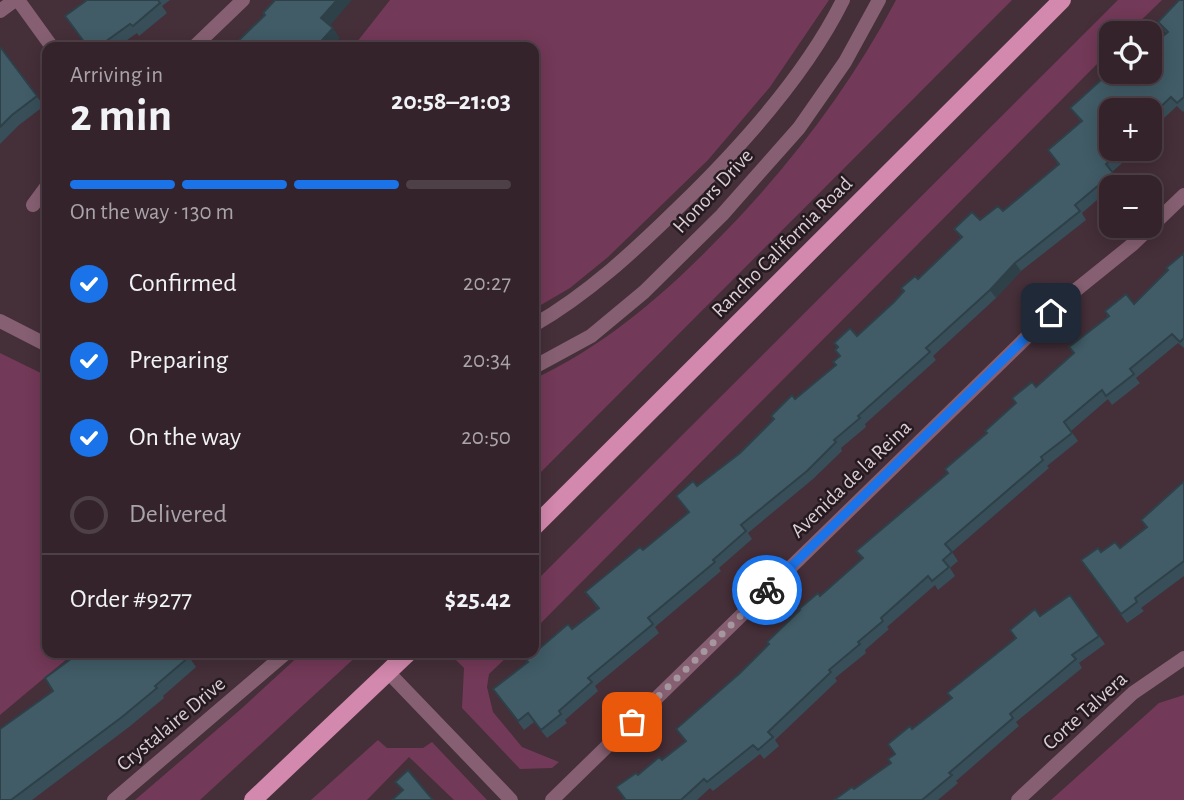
<!DOCTYPE html>
<html lang="en">
<head>
<meta charset="utf-8">
<style>
	body { margin:0; font-family:"Alegreya Sans",sans-serif; background:#3c2b33; color:#f1f3f6; height:100vh; display:flex; flex-direction:column; font-size:26px; white-space:nowrap }
	* { box-sizing:border-box; margin:0 }
	p { font-size:23px; color:#a9a4a9 }
	.icon { flex:none; width:38px; height:38px; fill:none; stroke:currentColor; stroke-width:2; stroke-linecap:round; stroke-linejoin:round }
	.map { position:relative; flex:1; overflow:hidden }
	.panel { position:absolute; left:42px; top:42px; width:497px; height:616px; display:flex; flex-direction:column; background:#34232b; border-radius:14px; box-shadow:0 4px 18px #0003,0 0 0 2px #4e4047 }
	.panel>* { flex:none }
	.tools { position:absolute; left:1099px; top:21px; display:grid; gap:14px }
	.tools a { display:grid; place-items:center; width:63px; height:63px; border-radius:14px; background:#34232b; box-shadow:0 4px 18px #0003,0 0 0 2px #4e4047; font-size:35px }
	.pin { position:absolute; display:grid; place-items:center; width:60px; height:60px; color:#fff; margin:-30px; border-radius:14px; box-shadow:0 4px 10px #0006 }
	.courier { position:absolute; display:grid; place-items:center; width:70px; height:70px; margin:-35px; border:5px solid #1a73e8; border-radius:50%; background:#fff; color:#222; box-shadow:0 2px 9px #0007 }
	.head em { font-style:normal; font-weight:600 }
	.head div { display:flex; flex-direction:column-reverse }
	.head { display:flex; align-items:center; justify-content:space-between; height:119px; padding:0 28px }
	h1 { font-size:46px; font-weight:600; line-height:52px }
	.bar { display:grid; grid-template-columns:repeat(4,1fr); gap:10px 7px; align-content:center; height:84px; padding:0 28px }
	.bar i { height:9px; border-radius:5px; background:#4e4047 }
	.bar .active { background:#1a73e8 }
	.bar p { grid-column:span 4 }
	.line { display:flex; align-items:center; gap:18px; padding:0 28px; border-top:2px solid #4e4047 }
	.line div { flex:1 }
	ol { padding:0 28px; list-style:none }
	li { display:flex; align-items:center; gap:21px; height:77px }
	li p { margin-inline-start:auto }
	li .icon { padding:7px; border-radius:50%; background:#1a73e8; color:#fff; stroke-width:4 }
	li:last-child { color:#a9a4a9 }
	li i { width:38px; height:38px; border:4px solid #4e4047; border-radius:50% }
	.map>svg:first-child { display:block }
</style>
</head>
<body>
<div class="map">
<svg width="1184" height="800" viewBox="0 0 1184 800">
	<rect width="100%" height="100%" fill="#452f39"/>
	<path fill="#733958" d="M390 0H829L770 87 708 160 608 257 570 288 534 309V47H353Z
		M896 0H1012L534 479V379C608 344 667 292 723 234 791 164 850 87 896 0Z
		M1118 0H1162L1128 33H1111V50L534 630V583Z
		M0 353 47 376V653H74L0 715Z
		M302 653H360L200 800H135L241 709Z
		M463 653H511L489 674 487 687 493 712 522 747 559 762 552 768 520 769 462 708 464 668 456 660Z
		M1184 695V800H1051L1159 703Z
		M378 740 387 748H423L432 742 487 800H454L409 757 367 800H311Z"/>
	<g fill="none" stroke-linecap="round" stroke-linejoin="round">
		<path stroke="#866072" stroke-width="14" d="M18 0 52 47
			M0 11 15 0
			M194 47 243 0
			M33 205 47 186
			M388 672 511 800
			M114 800 286 653
			M552 800 1071 294 1133 244 1184 195
			M1018 800 1133 693 1184 658"/>
		<path stroke="#866072" stroke-width="14" d="M0 321 47 345
			M534 325C588 294 634 251 678 208 738 150 806 75 843 0
			M534 367 591 336 644 292 722 215 799 128 845 62 879 0"/>
		<path stroke="#d388ad" stroke-width="18" d="M534 527 1062 0
			M253 800 408 653"/>
	</g>
	<path fill="#384f59" d="M87 0H170L162 6 167 13 139 36 137 33 117 47H88Z
		M1184 0V111L1183 112 1177 106 1150 131V110L1111 149H1138L1112 172 1119 181 1082 213 1086 220 1021 271 996 298 933 356 936 360 865 424 866 427 841 448 842 451 813 479 748 533 752 539 719 568 721 571 655 627 659 633 595 686 598 691 565 720 567 723 547 738 534 722 524 730 493 689 598 609 585 592 643 550 689 513 676 496 697 486 740 453 774 420 771 416 795 399 835 365 839 356 835 350 837 347 834 343 857 336 894 302 904 292 901 288 918 279 961 238 954 229 1003 211 1058 164 1048 150 1081 122 1070 108 1150 72 1166 33 1158 22Z
		M1 48 44 106 19 125 0 144V49Z
		M1184 253V348L1178 343 1136 378 1140 383 1112 405 1108 399 1071 431 1078 441 1047 466 1049 468 952 552 958 561 950 568 955 576 938 590 935 585 887 627 889 629 865 650 866 653 835 678 837 681 775 740 779 746 764 759 760 754 713 791 710 788 697 800H623L638 775 662 760 685 741 676 729 740 673 820 596 862 559 856 551 948 473 1036 387 1073 353 1108 317 1105 311 1134 304Z
		M1184 484V576L1141 608 1144 611 1127 623 1081 560 1101 552 1120 548 1146 528 1141 520Z
		M1070 595 1105 644 1079 663 1082 668 1016 722 1019 726 956 781 958 783 938 800H834L854 789 891 763 895 754 888 744 912 729 951 699 1015 638 1010 630 1040 616Z
		M189 657 196 667 163 696 164 698 129 727 32 800H0Z"/>
	<path fill="#2e4048" d="M337 0H352L328 28 321 18Z
		M333 28 340 38 332 47H316Z
		M1015 263 1021 271 996 298 990 290Z"/>
	<path fill="#415c67" stroke="#2e4048" stroke-width="2" d="M87 0H158L160 3 133 26 130 24 98 47H88L65 16Z
		M275 0H337L321 18 333 28 316 47H232L265 15 263 13Z
		M1179 0H1184V97L1177 103 1171 97 1150 117V110H1111V149H1122L1106 164 1113 173 1075 205 1080 211 1015 263 990 290 926 348 930 352 858 416 860 418 834 440 836 442 807 471 741 525 746 531 713 560 715 562 648 618 653 624 588 678 592 682 559 711 561 714 541 730 528 713 518 721 493 689 528 662 526 660 568 624 572 629 599 608 585 592 640 547 643 550 689 512 676 496 693 481 697 486 740 453 774 419 771 416 792 395 795 399 836 365 833 362 840 356 835 350 838 347 834 343 850 328 857 336 894 302 904 291 901 288 915 276 918 279 962 237 954 229 972 212 980 220 998 206 1003 211 1059 164 1048 150 1082 121 1070 108 1111 71 1150 72V47L1168 32 1158 22Z
		M1 48 37 96 12 115 0 127V49Z
		M47 249V258L43 256Z
		M1184 253V338L1180 342 1172 334 1130 369 1134 374 1106 396 1102 390 1064 422 1072 433 1041 457 1043 460 945 544 952 552 943 560 949 567 932 581 928 576 881 618 883 621 858 642 860 644 829 670 831 672 768 732 773 737 758 750 753 745 707 782 704 779 681 800H623L625 799 616 787 636 773 638 775 659 757 662 760 686 741 676 729 740 673 769 644 767 642 800 610 799 609 818 593 820 596 863 558 856 551 948 473 945 469 987 433 985 431 1016 403 1012 398 1032 382 1036 387 1074 353 1069 347 1109 316 1105 311 1126 294 1134 304 1168 270 1166 268Z
		M1183 482 1184 484V561L1135 598 1137 602 1121 614 1081 560 1098 548 1101 552 1115 542 1120 548 1147 527 1141 520Z
		M1070 595 1099 636 1072 655 1076 659 1010 714 1013 718 949 773 952 775 922 800H834L852 787 854 789 891 763 888 759 895 754 888 744 910 726 912 729 952 698 947 693 1016 638 1010 630 1035 609 1040 616Z
		M79 653H185L189 657 155 686 157 688 122 717 11 800H0V729L53 691 45 678Z
		M408 770 433 800H392L403 790 395 782Z"/>
	<g fill="none" stroke-linecap="round" stroke-linejoin="round">
		<path stroke="#a6969d" stroke-width="7" stroke-dasharray="0 12.6" d="M632 722 767 590"/>
		<path stroke="#1a73e8" stroke-width="9" d="M767 590 1051 313"/>
	</g>
	<g text-anchor="middle" dominant-baseline="central" stroke-width="5" stroke-linejoin="round" paint-order="stroke">
		<g font-size="21" fill="#dbcdd3" stroke="#241a1f">
			<text transform="translate(713 191) rotate(-47)">Honors Drive</text>
			<text transform="translate(782 247) rotate(-45)">Rancho California Road</text>
			<text transform="translate(851 479) rotate(-44)">Avenida de la Reina</text>
			<text transform="translate(1085 711) rotate(-42)">Corte Talvera</text>
			<text transform="translate(171 724) rotate(-40)">Crystalaire Drive</text>
		</g>
	</g>
</svg>
<div class="tools">
<a><svg class="icon" aria-label="locate" viewBox="0 0 24 24"><circle cx="12" cy="12" r="6"/><path d="M12 2v4M12 18v4M2 12h4M18 12h4"/></svg></a>
<a>+</a>
<a>−</a>
</div>
<div class="pin" style="left:632px;top:722px;background:#ea580c"><svg class="icon" aria-label="bag" viewBox="0 0 24 24"><path d="M5 8h14l-1 12H6zM9 8a3 3 0 0 1 6 0"/></svg></div>
<div class="pin" style="left:1051px;top:313px;background:#1f2937"><svg class="icon" aria-label="home" viewBox="0 0 24 24"><path d="M3 11l9-7 9 7M6 9v11h12V9"/></svg></div>
<div class="courier" style="left:767px;top:590px"><svg class="icon" aria-label="bike" viewBox="0 0 24 24"><circle cx="6" cy="16" r="4"/><circle cx="18" cy="16" r="4"/><path d="M6 16l4-8h5l3 8M10 8l3 8H6M13 5h3"/></svg></div>
<section class="panel">
<div class="head"><div><h1>2 min</h1><p>Arriving in</p></div><em>20:58–21:03</em></div>
<div class="bar"><i class="active"></i><i class="active"></i><i class="active"></i><i></i><p>On the way · 130 m</p></div>
<ol>
<li><svg class="icon" aria-label="check" viewBox="0 0 24 24"><path d="M5 12l5 5 9-10"/></svg>Confirmed<p>20:27</p></li>
<li><svg class="icon" aria-label="check" viewBox="0 0 24 24"><path d="M5 12l5 5 9-10"/></svg>Preparing<p>20:34</p></li>
<li><svg class="icon" aria-label="check" viewBox="0 0 24 24"><path d="M5 12l5 5 9-10"/></svg>On the way<p>20:50</p></li>
<li><i></i>Delivered</li>
</ol>
<div class="line" style="height:91px"><div>Order #9277</div><b>$25.42</b></div>
</section>
</div>
</body>
</html>
